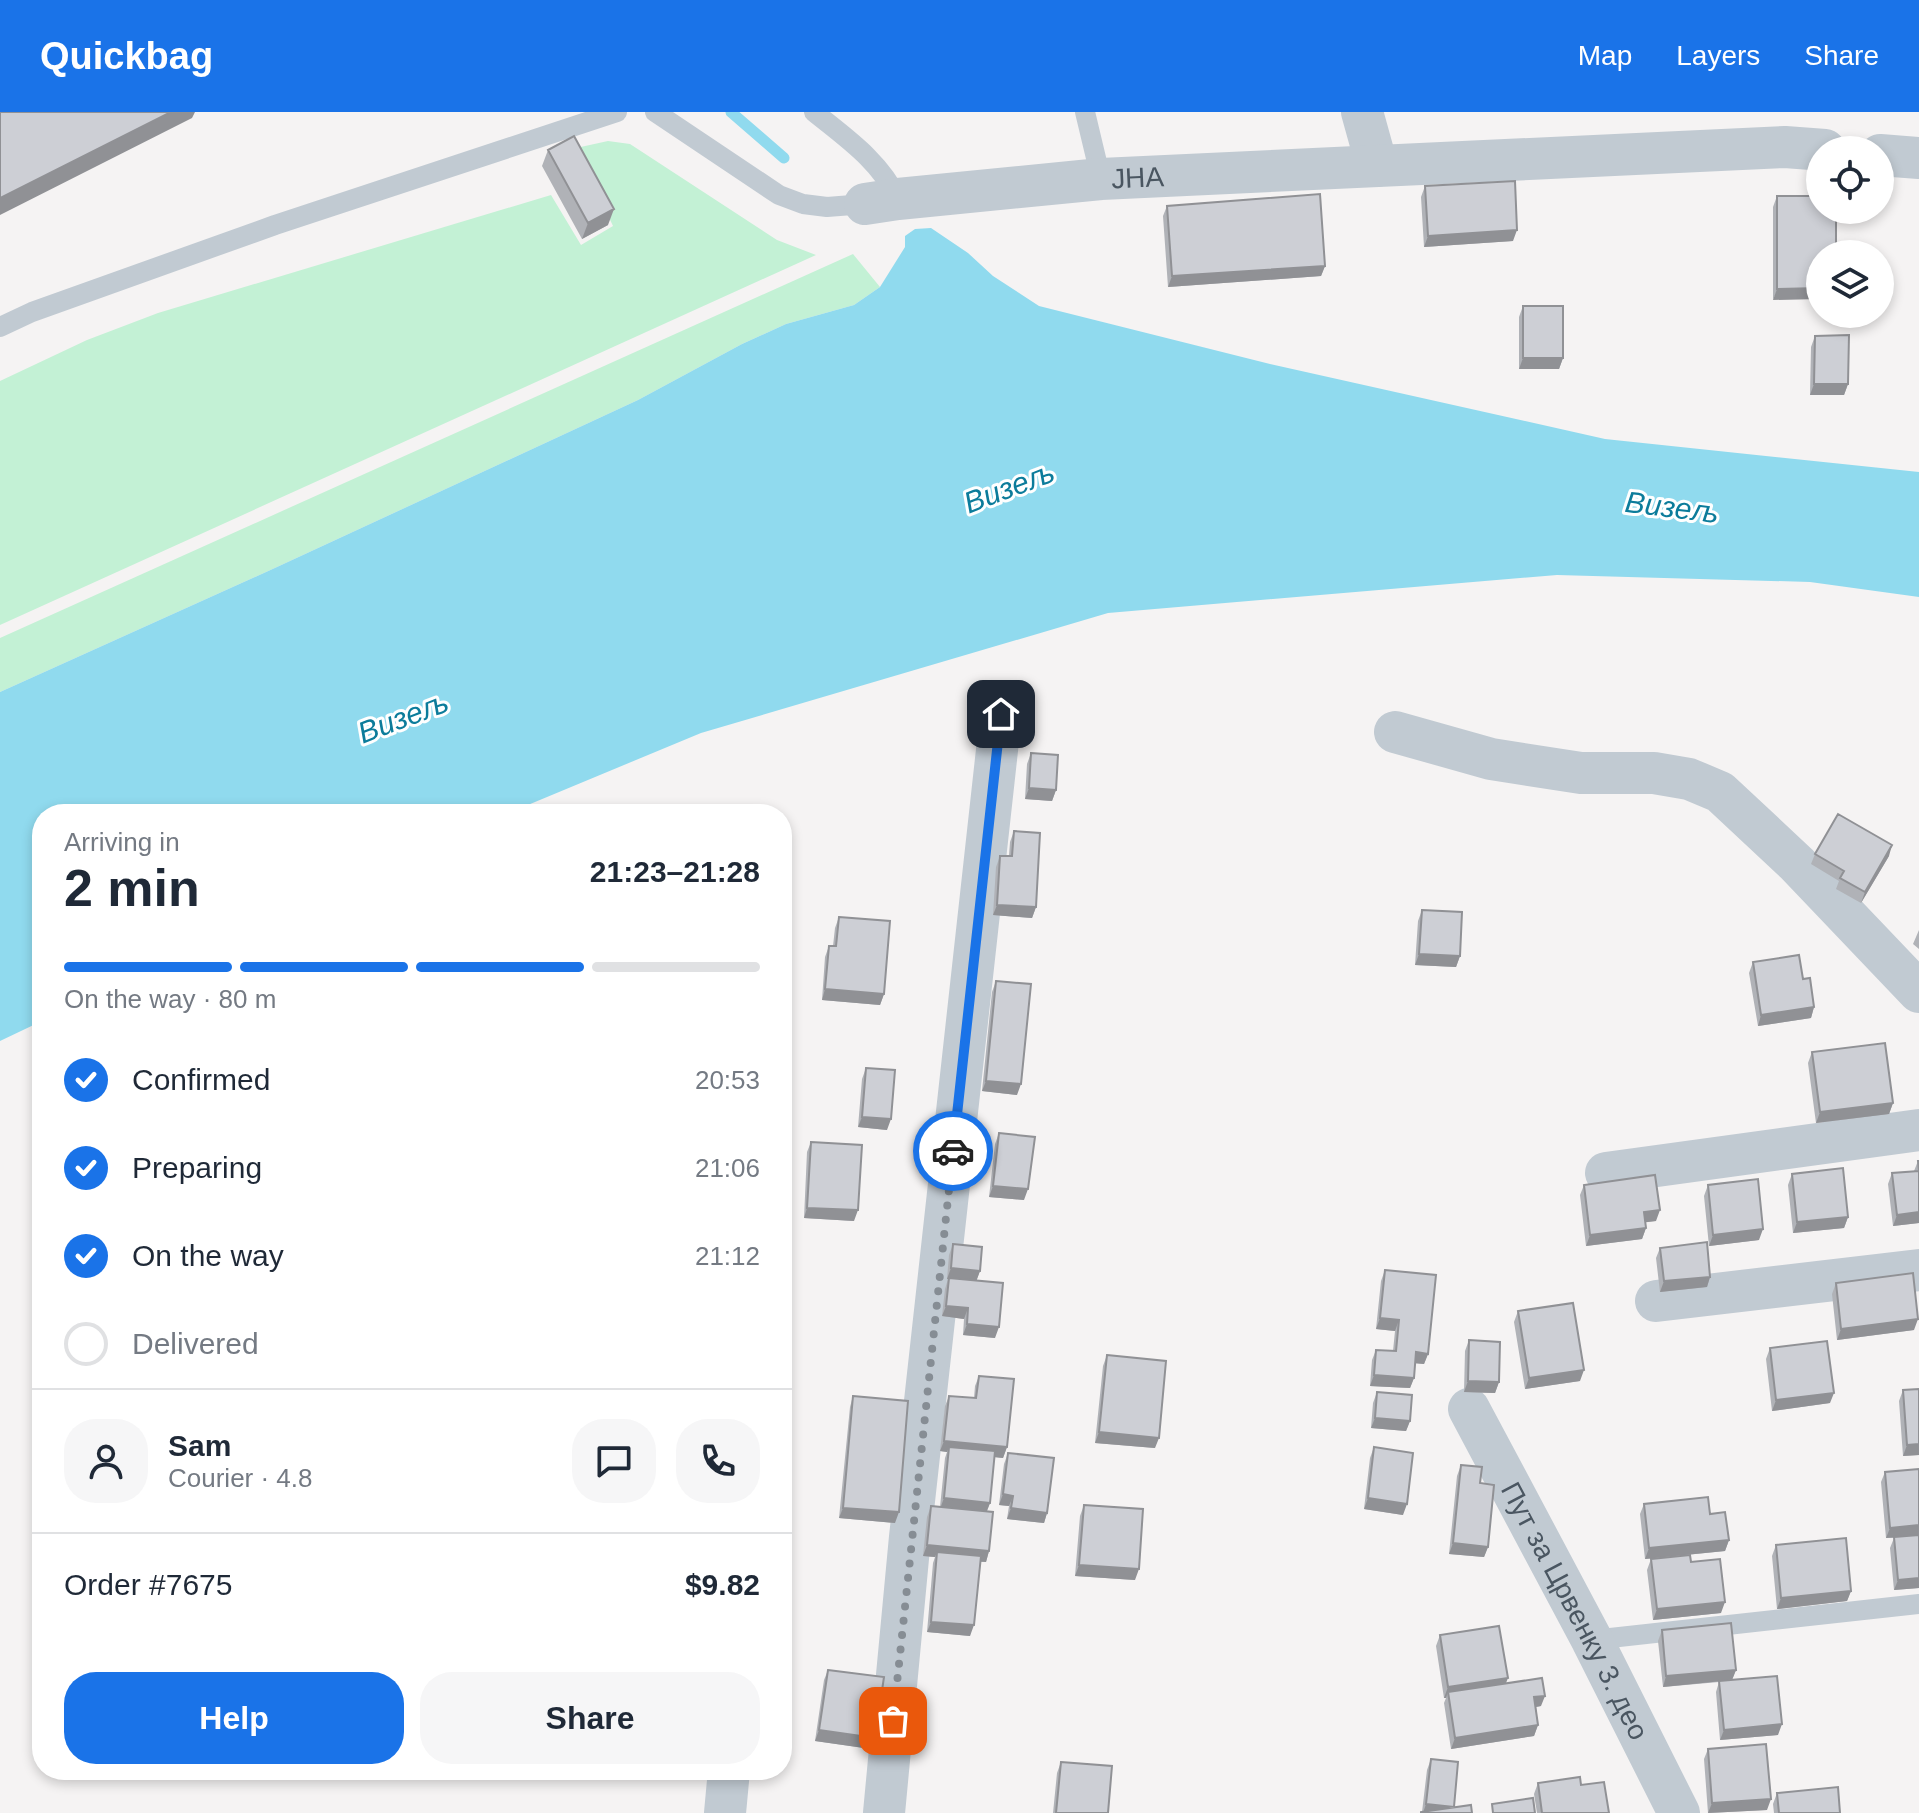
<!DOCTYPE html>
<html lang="en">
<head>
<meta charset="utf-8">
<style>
	body { margin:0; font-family:Helvetica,sans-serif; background:#f6f6f7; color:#1f2937; height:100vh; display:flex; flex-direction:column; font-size:30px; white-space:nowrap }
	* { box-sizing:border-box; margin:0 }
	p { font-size:26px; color:#747a83 }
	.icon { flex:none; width:44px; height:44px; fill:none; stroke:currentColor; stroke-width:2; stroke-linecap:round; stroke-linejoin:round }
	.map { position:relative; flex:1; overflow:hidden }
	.drawer { position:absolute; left:32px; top:692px; width:760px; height:976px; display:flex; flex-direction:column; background:#fff; border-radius:32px; box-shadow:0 4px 12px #0003 }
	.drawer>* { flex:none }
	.buttons { position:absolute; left:1806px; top:24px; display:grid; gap:16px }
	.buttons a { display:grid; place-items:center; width:88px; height:88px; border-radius:50%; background:#fff; box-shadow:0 4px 12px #0003; font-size:40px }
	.pin { position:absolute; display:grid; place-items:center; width:68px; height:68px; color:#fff; margin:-34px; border-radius:16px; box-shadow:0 4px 12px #0006 }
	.courier { position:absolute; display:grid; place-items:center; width:80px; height:80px; margin:-40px; border:6px solid #1a73e8; border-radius:50%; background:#fff; color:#222; box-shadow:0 2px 10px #0007 }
	.head em { font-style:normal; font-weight:700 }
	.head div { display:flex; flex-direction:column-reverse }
	.head { display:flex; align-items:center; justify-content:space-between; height:136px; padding:0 32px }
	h1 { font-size:52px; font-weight:700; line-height:60px }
	.bar { display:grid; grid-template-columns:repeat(4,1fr); gap:12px 8px; align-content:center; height:96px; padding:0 32px }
	.bar i { height:10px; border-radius:6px; background:#e0e1e3 }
	.bar .active { background:#1a73e8 }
	.bar p { grid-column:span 4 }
	.line { display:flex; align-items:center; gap:20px; padding:0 32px; border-top:2px solid #e0e1e3 }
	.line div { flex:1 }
	.round { display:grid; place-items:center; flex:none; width:84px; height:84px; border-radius:32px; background:#f6f6f7 }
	ol { padding:0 32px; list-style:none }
	li { display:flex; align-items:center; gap:24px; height:88px }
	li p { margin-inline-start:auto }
	li .icon { padding:8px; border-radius:50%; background:#1a73e8; color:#fff; stroke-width:4 }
	li:last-child { color:#747a83 }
	li i { width:44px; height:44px; border:4px solid #e0e1e3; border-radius:50% }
	.cta { display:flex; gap:16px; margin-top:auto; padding:16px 32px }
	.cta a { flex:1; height:92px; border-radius:32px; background:#1a73e8; color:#fff; font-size:32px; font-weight:700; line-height:92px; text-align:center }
	.cta a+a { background:#f6f6f7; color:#1f2937 }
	header { display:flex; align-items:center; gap:48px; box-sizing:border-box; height:112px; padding:0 40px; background:#1a73e8; color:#fff }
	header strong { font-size:38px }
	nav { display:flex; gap:44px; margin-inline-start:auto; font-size:28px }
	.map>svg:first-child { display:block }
</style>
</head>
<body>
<header>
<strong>Quickbag</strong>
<nav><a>Map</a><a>Layers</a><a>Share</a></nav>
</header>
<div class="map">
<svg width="1919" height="1701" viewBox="0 0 1919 1701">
	<rect width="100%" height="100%" fill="#f5f3f3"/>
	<path fill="#c3f1d5" d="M608 29 630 32 777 128 816 143 0 513V269L87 228 158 201 551 83 581 133 613 114 576 36Z
		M853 142 880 175 854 193 786 212 742 232 638 288 277 455 0 580V526Z"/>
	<path fill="#90daee" d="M931 116 968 141 993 164 1039 194 1270 252 1605 327 1919 360V485L1810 470 1557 463 1108 501 701 621 506 702H42V909L0 929V580L277 455 638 288 742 232 786 212 854 193 880 175 905 135V124L915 117Z"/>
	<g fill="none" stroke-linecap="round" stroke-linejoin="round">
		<path stroke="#90daee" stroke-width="11" d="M731 0 784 46"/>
		<path stroke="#c1cad2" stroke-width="20" d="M655 0 779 83 803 92 827 95 865 92
			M814 0C846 26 879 48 898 87
			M1085 0 1101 67
			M0 215 32 200 275 113 617 0
			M1592 1528 1919 1492"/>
		<g stroke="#c1cad2" stroke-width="42">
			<path d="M1362 0 1377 54"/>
			<path d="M1880 43 1919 46"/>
			<path id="s1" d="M865 92 898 87 1101 67 1785 35 1825 38"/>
			<path d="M1395 620 1491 647 1581 661H1654L1689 667 1720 680 1797 752 1919 880"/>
			<path d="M1606 1061 1919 1018"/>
			<path d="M1656 1189 1919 1158"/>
			<path id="s2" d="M1469 1297 1592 1528 1679 1701"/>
			<path d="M725 1701 729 1658"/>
			<path d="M884 1701 910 1425 1001 602"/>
		</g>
	</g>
	<path fill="#b0b2b7" d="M548 38 608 113 582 127 542 54Z
		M1425 74 1513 129 1424 135 1421 85Z
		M1777 84H1820L1773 188V95Z
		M1167 94 1325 154 1321 164 1168 175 1163 104Z
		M1523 194 1563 246 1559 257H1519V205Z
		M1815 224 1848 272 1844 283H1810L1811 235Z
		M1031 641 1056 678 1052 689 1025 687 1027 652Z
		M1014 719 1036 795 1032 806 993 803 996 755 1000 744H1009L1010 730Z
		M1815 742 1889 744 1861 791 1836 777 1839 769 1811 752Z
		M1422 798 1460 844 1456 855 1415 853 1418 809Z
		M839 805 884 882 880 893 822 888 825 845 829 834H833L835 816Z
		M1919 818V837L1913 832Z
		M1753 850 1814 895 1811 906 1758 914 1749 861Z
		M996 869 1017 983 982 979 992 880Z
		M1812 940 1893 991 1889 1002 1816 1011 1808 951Z
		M866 956 887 1018 858 1015 862 967Z
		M999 1021 1024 1088 989 1085 995 1032Z
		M811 1030 854 1109 804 1106 807 1040Z
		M1918 1049H1919V1111L1893 1114 1888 1072 1892 1061 1914 1059Z
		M1792 1062 1848 1105 1844 1116 1793 1121 1788 1073Z
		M1584 1073 1656 1109 1645 1110 1646 1116 1642 1127 1586 1134 1580 1083Z
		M1708 1073 1759 1128 1709 1134 1704 1084Z
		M953 1132 980 1159 976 1169 995 1226 963 1223 964 1207 942 1204 945 1177 948 1167H947L949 1143Z
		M1660 1136 1710 1165 1707 1175 1660 1180 1656 1146Z
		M1385 1158 1428 1242 1424 1252 1415 1251 1414 1266 1410 1276 1370 1274 1372 1248 1376 1238 1393 1239 1395 1219 1376 1217 1381 1169Z
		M1836 1171 1914 1218 1837 1228 1832 1182Z
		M1518 1199 1580 1269 1525 1277 1514 1210Z
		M1469 1228 1499 1270 1495 1281 1464 1280 1465 1239Z
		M1770 1236 1830 1291 1772 1299 1766 1247Z
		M1107 1243 1155 1336 1095 1331 1103 1254Z
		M979 1264 1007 1335 1003 1346 994 1345 990 1391 987 1399 989 1439 986 1450H980L970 1524 927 1520 933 1451 935 1445 923 1444 927 1405 931 1394 940 1395 945 1346 947 1340 940 1339 945 1294 949 1284 974 1286 975 1274Z
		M1903 1278 1919 1343 1903 1344 1899 1289Z
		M1377 1280 1410 1309 1406 1319 1371 1316 1373 1291Z
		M853 1284 895 1411 839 1406 850 1295Z
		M1374 1335 1403 1403 1364 1397 1370 1346Z
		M1008 1341 1047 1401 1044 1411 1007 1407 1009 1394 999 1393 1004 1352Z
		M1461 1353 1480 1371 1488 1435 1484 1445 1449 1442 1457 1364Z
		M1919 1357V1476L1894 1478 1890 1436 1894 1426H1886L1881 1370 1885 1360Z
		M1644 1392 1729 1428 1725 1439 1645 1447 1640 1402Z
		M1084 1393 1135 1468 1075 1464 1080 1404Z
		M1776 1433 1851 1479 1847 1489 1777 1497 1772 1444Z
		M1651 1447 1721 1501 1653 1508 1647 1458Z
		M1662 1518 1736 1558 1732 1568 1778 1623 1720 1628 1716 1580 1719 1570 1663 1575 1658 1529Z
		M1440 1523 1506 1571 1541 1594 1536 1595 1538 1613 1534 1624 1451 1637 1444 1591 1446 1586H1444L1436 1534Z
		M828 1558 875 1626 871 1637 815 1629 824 1568Z
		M1708 1637 1767 1698 1708 1701 1704 1647Z
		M1431 1647 1453 1695 1422 1700 1427 1658Z
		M1061 1650 1108 1701H1053L1057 1661Z
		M1538 1671 1581 1673 1609 1701H1537L1534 1682Z
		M1777 1681 1840 1701H1774L1773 1692Z"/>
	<path fill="#909195" d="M171 0H195L192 6 0 103V86Z
		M614 97 608 113 582 127 588 111Z
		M1517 118 1513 129 1424 135 1428 124Z
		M1325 154 1321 164 1168 175 1172 164Z
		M1820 176V187L1773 188 1777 177Z
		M1523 246H1563L1559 257H1519Z
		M1814 272H1848L1844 283H1810Z
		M1029 676 1056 678 1052 689 1025 687Z
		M1892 733 1889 744 1861 791 1865 780Z
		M997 793 1036 795 1032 806 993 803Z
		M1419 842 1460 844 1456 855 1415 853Z
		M825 877 884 882 880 893 822 888Z
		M1814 895 1811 906 1758 914 1761 903Z
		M986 969 1021 972 1017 983 982 979Z
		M1893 991 1889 1002 1816 1011 1820 1000Z
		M862 1005 891 1007 887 1018 858 1015Z
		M993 1074 1028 1077 1024 1088 989 1085Z
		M807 1096 858 1098 854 1109 804 1106Z
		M1660 1098 1656 1109 1640 1111 1644 1100Z
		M1919 1100V1111L1893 1114 1897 1103Z
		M1848 1105 1844 1116 1793 1121 1797 1110Z
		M1646 1116 1642 1127 1586 1134 1590 1123Z
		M1763 1117 1759 1128 1709 1134 1713 1123Z
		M951 1156 980 1159 976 1170 947 1167Z
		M1710 1165 1707 1175 1660 1180 1664 1169Z
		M946 1194 968 1196 964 1207 942 1204Z
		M1380 1206 1399 1208 1395 1219 1376 1217Z
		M1918 1207 1914 1218 1837 1228 1841 1217Z
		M967 1212 999 1215 995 1226 963 1223Z
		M1416 1240 1428 1242 1424 1252 1412 1251Z
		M1584 1258 1580 1269 1525 1277 1529 1266Z
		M1374 1263 1414 1266 1410 1276 1370 1274Z
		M1468 1269 1499 1270 1495 1281 1464 1280Z
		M1834 1281 1830 1291 1772 1299 1776 1288Z
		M1375 1306 1410 1309 1406 1319 1371 1316Z
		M1099 1320 1159 1326 1155 1336 1095 1331Z
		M944 1329 1007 1335 1003 1346 948 1340 949 1335 947 1340 940 1339Z
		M1919 1332V1343L1903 1344 1907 1333Z
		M1003 1382 1013 1384 1009 1394 999 1393Z
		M944 1386 990 1391 986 1401 940 1397Z
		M1368 1386 1407 1392 1403 1403 1364 1397Z
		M843 1396 899 1400 895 1411 839 1406Z
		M1011 1396 1047 1401 1044 1411 1007 1407Z
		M1919 1413V1423L1886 1426 1890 1416Z
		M1729 1428 1725 1439 1645 1447 1649 1436Z
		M1453 1431 1488 1435 1484 1445 1449 1442Z
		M927 1433 989 1439 986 1450 936 1445 937 1440 935 1445 923 1444Z
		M1079 1453 1139 1457 1135 1468 1075 1464Z
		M1919 1466V1476L1894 1478 1898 1468Z
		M1851 1479 1847 1489 1777 1497 1781 1486Z
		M1725 1490 1721 1501 1653 1508 1657 1497Z
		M931 1510 974 1513 970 1524 927 1520Z
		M1736 1558 1732 1568 1663 1575 1666 1564Z
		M1508 1566 1504 1576 1448 1580 1446 1586H1444L1448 1575Z
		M1545 1584 1541 1594 1530 1596 1534 1585Z
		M1782 1612 1778 1623 1720 1628 1724 1618Z
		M1538 1613 1534 1624 1451 1637 1455 1626Z
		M819 1618 875 1626 871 1637 815 1629Z
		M1771 1687 1767 1698 1708 1701 1712 1691Z
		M1426 1692 1454 1695 1423 1701Z"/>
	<path fill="#cdcfd5" stroke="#909195" stroke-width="2" d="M0 0H171L0 86Z
		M574 24 614 97 588 111 548 38Z
		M1515 69 1517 118 1428 124 1425 74Z
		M1320 82 1325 154 1172 164 1167 94Z
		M1777 84H1820V98H1836V142H1820V176L1777 177Z
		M1523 194H1563V246H1523Z
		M1849 223 1848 272H1814L1815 224Z
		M1031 641 1058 643 1056 678 1029 676Z
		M1838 702 1892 733 1865 780 1840 766 1844 759 1815 742Z
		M1014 719 1040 721 1036 795 997 793 1000 744H1012Z
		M1422 798 1462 800 1460 844 1419 842Z
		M839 805 890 809 884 882 825 877 829 834H836Z
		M1799 843 1803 867 1810 866 1814 895 1761 903 1753 850Z
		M996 869 1031 872 1021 972 986 969Z
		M1885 931 1893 991 1820 1000 1812 940Z
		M866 956 895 958 891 1007 862 1005Z
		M999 1021 1035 1025 1028 1077 993 1074Z
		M811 1030 862 1033 858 1098 807 1096Z
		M1918 1049H1919V1100L1897 1103 1892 1061 1919 1059Z
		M1843 1056 1848 1105 1797 1110 1792 1062Z
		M1655 1063 1660 1098 1644 1100 1646 1116 1590 1123 1584 1073Z
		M1758 1067 1763 1117 1713 1123 1708 1073Z
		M1707 1130 1710 1165 1664 1169 1660 1136Z
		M953 1132 982 1135 980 1159 951 1156Z
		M1385 1158 1436 1163 1428 1242 1416 1240 1414 1266 1374 1263 1376 1238 1396 1239 1399 1208 1380 1206Z
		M1913 1161 1918 1207 1841 1217 1836 1171Z
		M949 1166 1003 1171 999 1215 967 1212 968 1196 946 1194Z
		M1573 1191 1584 1258 1529 1266 1518 1199Z
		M1469 1228 1500 1230 1499 1270 1468 1269Z
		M1827 1229 1834 1281 1776 1288 1770 1236Z
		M1107 1243 1166 1249 1159 1326 1099 1320Z
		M979 1264 1014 1267 1007 1335 944 1329 949 1284 976 1286Z
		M1919 1277V1332L1907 1333 1903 1278Z
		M1377 1280 1412 1283 1410 1309 1375 1306Z
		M853 1284 908 1289 899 1400 843 1396Z
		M949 1335 995 1339 990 1391 944 1386Z
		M1374 1335 1413 1341 1407 1392 1368 1386Z
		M1008 1341 1054 1346 1047 1401 1011 1396 1013 1384 1003 1382Z
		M1461 1353 1482 1355 1480 1371 1494 1373 1488 1435 1453 1431Z
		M1919 1357V1413L1890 1416 1885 1360Z
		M1708 1385 1710 1402 1725 1400 1729 1428 1649 1436 1644 1392Z
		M1084 1393 1143 1397 1139 1457 1079 1453Z
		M931 1394 993 1400 989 1439 927 1433Z
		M1919 1423V1466L1898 1468 1894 1425Z
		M1846 1426 1851 1479 1781 1486 1776 1433Z
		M937 1440 981 1444 974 1513 931 1510Z
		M1690 1443 1691 1450 1720 1447 1725 1490 1657 1497 1651 1447Z
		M1731 1511 1736 1558 1666 1564 1662 1518Z
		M1499 1514 1508 1566 1448 1575 1440 1523Z
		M828 1558 884 1565 875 1626 819 1618Z
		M1777 1564 1782 1612 1724 1618 1719 1569Z
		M1542 1566 1545 1584 1534 1585 1538 1613 1455 1626 1448 1580Z
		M1766 1632 1771 1687 1712 1691 1708 1637Z
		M1431 1647 1458 1650 1454 1695 1426 1692Z
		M1061 1650 1112 1654 1108 1701H1056Z
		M1580 1665 1581 1673 1604 1670 1609 1701H1542L1538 1671Z
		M1838 1675 1840 1701H1779L1777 1681Z
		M1533 1686 1535 1701H1493L1492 1692Z
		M1471 1693 1472 1701H1421V1700Z"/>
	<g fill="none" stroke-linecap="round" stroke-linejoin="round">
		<path stroke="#868d94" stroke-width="8" stroke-dasharray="0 14.4" d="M893 1609 953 1039"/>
		<path stroke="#1a73e8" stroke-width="10" d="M953 1039 1001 602"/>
	</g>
	<g text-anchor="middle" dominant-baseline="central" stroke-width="6" stroke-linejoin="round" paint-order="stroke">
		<g font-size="28" fill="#4a5661" stroke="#fff">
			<text stroke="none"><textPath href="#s1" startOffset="274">ЈНА</textPath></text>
			<text stroke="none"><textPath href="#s2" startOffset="228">Пут за Црвенку 3. део</textPath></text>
		</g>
		<g font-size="30" font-style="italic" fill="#0c7c9b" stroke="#fff">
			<text transform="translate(1009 375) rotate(-21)">Визељ</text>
			<text transform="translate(1672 395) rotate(7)">Визељ</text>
			<text transform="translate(403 605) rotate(-21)">Визељ</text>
		</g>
	</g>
</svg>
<div class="buttons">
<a><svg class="icon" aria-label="locate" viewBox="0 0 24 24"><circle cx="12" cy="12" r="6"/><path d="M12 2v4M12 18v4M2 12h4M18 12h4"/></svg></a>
<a><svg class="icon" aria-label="layers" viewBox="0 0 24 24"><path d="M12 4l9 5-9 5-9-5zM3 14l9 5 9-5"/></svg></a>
</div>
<div class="pin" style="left:893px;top:1609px;background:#ea580c"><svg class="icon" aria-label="bag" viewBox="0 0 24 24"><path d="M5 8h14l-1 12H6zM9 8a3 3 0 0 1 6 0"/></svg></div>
<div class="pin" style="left:1001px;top:602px;background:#1f2937"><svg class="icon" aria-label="home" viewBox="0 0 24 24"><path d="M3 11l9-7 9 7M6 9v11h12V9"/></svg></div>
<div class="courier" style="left:953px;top:1039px"><svg class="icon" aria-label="car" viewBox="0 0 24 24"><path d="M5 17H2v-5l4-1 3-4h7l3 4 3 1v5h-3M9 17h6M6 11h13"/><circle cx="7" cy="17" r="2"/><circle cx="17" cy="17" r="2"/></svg></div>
<section class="drawer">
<div class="head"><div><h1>2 min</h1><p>Arriving in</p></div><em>21:23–21:28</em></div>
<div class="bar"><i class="active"></i><i class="active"></i><i class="active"></i><i></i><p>On the way · 80 m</p></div>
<ol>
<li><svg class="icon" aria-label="check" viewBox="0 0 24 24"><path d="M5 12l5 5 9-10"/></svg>Confirmed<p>20:53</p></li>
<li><svg class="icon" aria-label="check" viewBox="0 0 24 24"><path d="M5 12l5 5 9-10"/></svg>Preparing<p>21:06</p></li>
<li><svg class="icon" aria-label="check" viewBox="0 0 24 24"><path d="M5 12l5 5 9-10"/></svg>On the way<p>21:12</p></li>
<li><i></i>Delivered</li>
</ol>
<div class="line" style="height:144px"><a class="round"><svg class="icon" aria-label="person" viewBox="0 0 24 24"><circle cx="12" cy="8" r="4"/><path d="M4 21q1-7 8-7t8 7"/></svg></a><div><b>Sam</b><p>Courier · 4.8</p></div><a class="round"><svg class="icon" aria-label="chat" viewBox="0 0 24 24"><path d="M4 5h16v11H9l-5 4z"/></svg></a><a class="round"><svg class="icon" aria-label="phone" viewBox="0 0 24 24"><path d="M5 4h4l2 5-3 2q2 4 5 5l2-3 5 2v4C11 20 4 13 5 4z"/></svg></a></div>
<div class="line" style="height:104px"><div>Order #7675</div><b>$9.82</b></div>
<div class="cta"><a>Help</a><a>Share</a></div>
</section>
</div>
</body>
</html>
